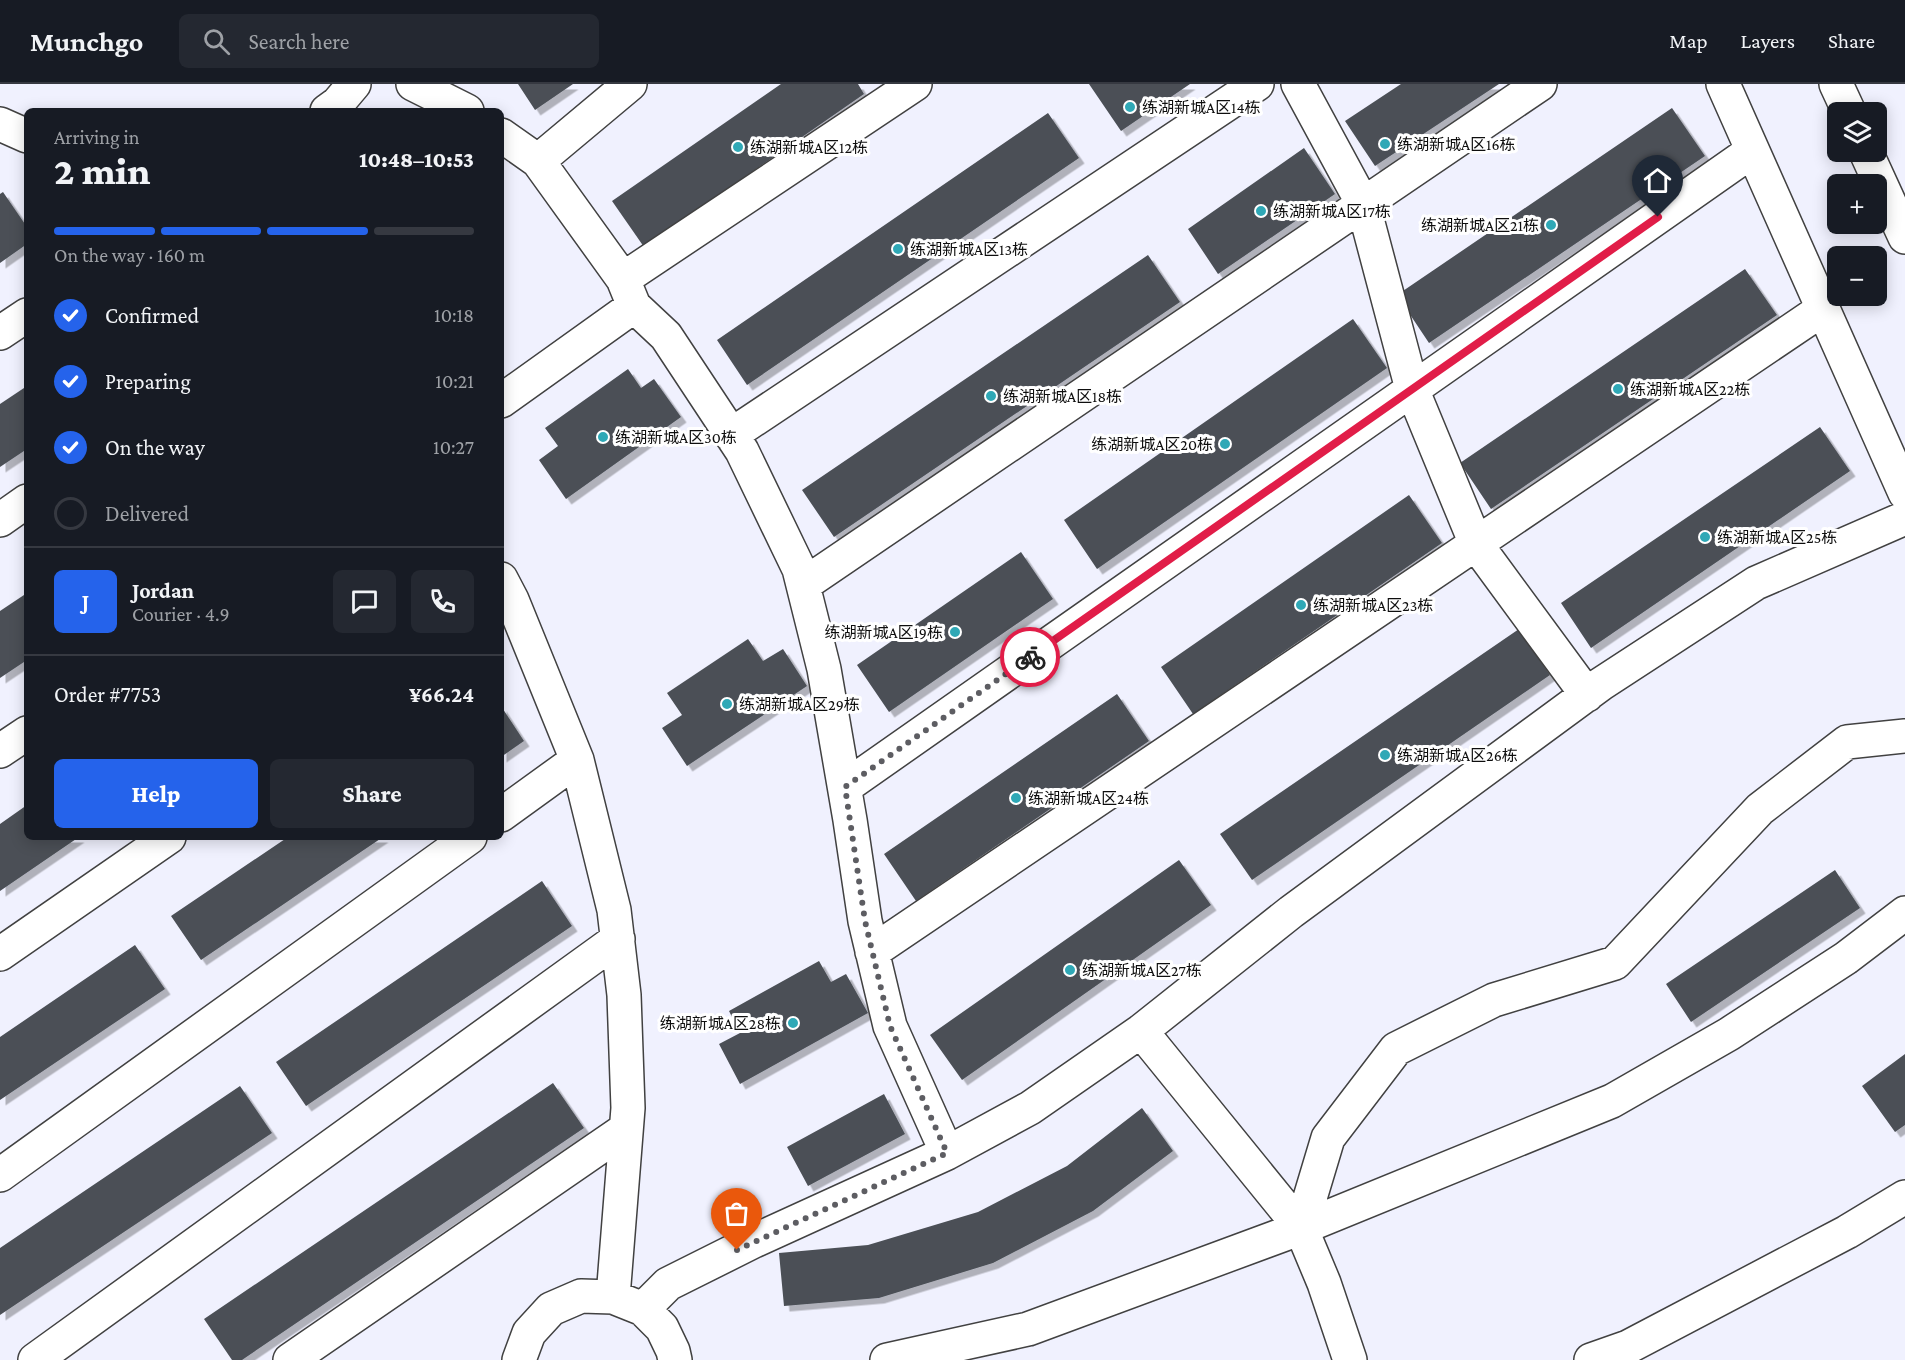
<!DOCTYPE html>
<html lang="en">
<head>
<meta charset="utf-8">
<style>
	body { margin:0; font-family:"Crimson Pro","Noto Sans SC",serif; background:#242831; color:#f1f3f6; height:100vh; display:flex; flex-direction:column; font-size:22px; white-space:nowrap }
	* { box-sizing:border-box; margin:0 }
	p { font-size:20px; color:#9ea1a6 }
	.icon { flex:none; width:33px; height:33px; fill:none; stroke:currentColor; stroke-width:2; stroke-linecap:round; stroke-linejoin:round }
	.map { position:relative; flex:1; overflow:hidden }
	.sheet { position:absolute; left:24px; top:24px; width:480px; height:732px; display:flex; flex-direction:column; background:#171b24; border-radius:9px; box-shadow:0 3px 15px #0003 }
	.sheet>* { flex:none }
	.tools { position:absolute; left:1827px; top:18px; display:grid; gap:12px }
	.tools a { display:grid; place-items:center; width:60px; height:60px; border-radius:9px; background:#171b24; box-shadow:0 3px 15px #0003; font-size:30px }
	.pin { position:absolute; display:grid; place-items:center; width:51px; height:51px; color:#fff; margin:-62px -26px; border-radius:50% 50% 50% 0; rotate:-45deg; box-shadow:0 0 6px #0007 }
	.pin .icon { rotate:45deg }
	.courier { position:absolute; display:grid; place-items:center; width:60px; height:60px; margin:-30px; border:4px solid #e11d48; border-radius:50%; background:#fff; color:#222; box-shadow:0 2px 8px #0007 }
	.overview em { font-style:normal; font-weight:800 }
	.overview div { display:flex; flex-direction:column-reverse }
	.overview { display:flex; align-items:center; justify-content:space-between; height:102px; padding:0 30px }
	h1 { font-size:39px; font-weight:800; line-height:45px }
	.bar { display:grid; grid-template-columns:repeat(4,1fr); gap:9px 6px; align-content:center; height:72px; padding:0 30px }
	.bar i { height:8px; border-radius:4px; background:#363941 }
	.bar .selected { background:#2563eb }
	.bar p { grid-column:span 4 }
	.line { display:flex; align-items:center; gap:15px; padding:0 30px; border-top:2px solid #363941 }
	.line div { flex:1 }
	.round { display:grid; place-items:center; flex:none; width:63px; height:63px; border-radius:9px; background:#242831 }
	ol { padding:0 30px; list-style:none }
	li { display:flex; align-items:center; gap:18px; height:66px }
	li p { margin-inline-start:auto }
	li .icon { padding:6px; border-radius:50%; background:#2563eb; color:#fff; stroke-width:4 }
	li:last-child { color:#9ea1a6 }
	li i { width:33px; height:33px; border:3px solid #363941; border-radius:50% }
	.cta { display:flex; gap:12px; margin-top:auto; padding:12px 30px }
	.cta a { flex:1; height:69px; border-radius:9px; background:#2563eb; color:#fff; font-size:24px; font-weight:800; line-height:69px; text-align:center }
	.cta a+a { background:#242831; color:#f1f3f6 }
	header { display:flex; align-items:center; gap:36px; box-sizing:border-box; height:84px; padding:0 30px; background:#171b24; border-bottom:2px solid #363941 }
	header strong { font-size:28px }
	nav { display:flex; gap:33px; margin-inline-start:auto; font-size:21px }
	.search { width:420px; height:54px; background:#242831; display:flex; align-items:center; gap:15px; box-sizing:border-box; padding:0 21px; border-radius:9px; color:#9ea1a6; font-size:22px }
	.map>svg:first-child { display:block }
</style>
</head>
<body>
<header>
<strong>Munchgo</strong>
<div class="search"><svg class="icon" aria-label="search" viewBox="0 0 24 24"><circle cx="10" cy="10" r="6"/><path d="M15 15l6 6"/></svg>Search here</div>
<nav><a>Map</a><a>Layers</a><a>Share</a></nav>
</header>
<div class="map">
<svg width="1905" height="1276" viewBox="0 0 1905 1276">
	<defs>
		<filter id="shadow"><feDropShadow dx="5.5" dy="5.5" stdDeviation="0" flood-color="#0004"/></filter>
	</defs>
	<rect width="100%" height="100%" fill="#f0f1fe"/>
	<path fill="#4b5056" filter="url(#shadow)" d="M518 0H573L535 26Z
		M781 0H858L864 10 644 163 612 117Z
		M1089 0H1190L1121 47Z
		M1401 0H1499L1375 82 1345 37Z
		M1672 24 1705 72 1429 259 1397 211Z
		M1048 29 1079 74 747 301 717 256Z
		M1304 64 1335 110 1218 190 1188 145Z
		M3 108 27 143V160L0 179V110Z
		M1148 171 1180 218 834 453 802 406Z
		M1745 185 1777 231 1491 425 1460 379Z
		M1353 235 1387 284 1097 485 1064 436Z
		M628 285 641 304 654 295 681 333 566 415 539 376 558 362 545 344Z
		M27 302V365L0 383V320Z
		M1820 343 1850 387 1591 564 1561 519Z
		M1409 411 1442 459 1193 630 1161 583Z
		M1021 468 1053 515 889 628 857 581Z
		M27 509V576L0 594V527Z
		M1519 545 1550 591 1252 796 1220 750Z
		M748 555 763 577 783 565 807 602 687 682 662 644 682 631 667 609Z
		M1117 610 1149 657 916 817 884 770Z
		M501 622 524 657 501 673Z
		M27 721V753H79L0 807V740Z
		M288 753H383L201 876 171 832Z
		M1179 776 1211 821 962 996 930 951Z
		M1835 786 1860 824 1691 938 1666 900Z
		M542 797 572 842 306 1022 276 978Z
		M135 861 165 905 0 1016V953Z
		M819 877 831 898 846 890 868 929 740 1000 719 960 740 949 729 927Z
		M1905 970V1041L1895 1048 1862 1002Z
		M553 999 584 1044 242 1276H232L204 1235Z
		M240 1002 272 1049 0 1231V1164Z
		M884 1010 905 1050 808 1102 787 1063Z
		M1142 1024 1173 1067 1093 1127 993 1179 879 1214 784 1222 779 1169 868 1161 978 1128 1067 1082Z"/>
	<g fill="none" stroke-linecap="round" stroke-linejoin="round">
		<defs>
			<path id="minor" d="M413 0 467 27
				M1298 0 1363 120 1412 305 1476 460 1587 611
				M1723 0 1905 409
				M1836 0 1849 28
				M327 27 338 19 354 0
				M0 40 27 52
				M501 51 538 77 623 195 634 222 666 252 742 367 799 485 824 585 850 736 865 837 890 942 947 1069
				M1866 68 1905 153
				M538 77 630 0
				M623 195 915 0
				M0 249 27 231
				M501 317 634 222
				M731 351 1257 0
				M0 436 27 417
				M501 495 512 516 577 676 614 826 624 911 628 1024 613 1213
				M803 501 1540 0
				M0 667 27 649
				M845 703 1752 67
				M501 731 577 676
				M872 868 1823 225
				M0 870 169 753
				M1141 947 1301 1144 1324 1199 1350 1276
				M0 1091 470 753
				M1301 1144 1328 1054 1396 965 1494 916 1615 879 1760 725 1847 658 1905 652
				M643 1225 668 1200 754 1157 947 1069 1030 1024 1141 947 1291 828 1601 600 1756 499 1905 434
				M35 1276 618 855
				M290 1276 626 1045
				M519 1276 529 1249 551 1225 581 1212 613 1213 643 1225 662 1244 673 1267 675 1276
				M887 1276 1028 1245 1301 1144 1612 1017 1729 950 1846 874 1905 829
				M1591 1276 1628 1263 1847 1148 1905 1113"/>
		</defs>
		<use href="#minor" stroke="#414141" stroke-width="36"/>
		<use href="#minor" stroke="#fff" stroke-width="33"/>
	</g>
	<g fill="none" stroke-linecap="round" stroke-linejoin="round">
		<path stroke="#5d5d62" stroke-width="6" stroke-dasharray="0 10.8" d="M737 1166 947 1069 890 942 865 837 845 703 1030 573"/>
		<path stroke="#e11d48" stroke-width="8" d="M1030 573 1658 133"/>
	</g>
	<g fill="#2fa8b6" stroke="#fff" stroke-width="2">
		<circle cx="1130" cy="23" r="6"/>
		<circle cx="1385" cy="60" r="6"/>
		<circle cx="738" cy="63" r="6"/>
		<circle cx="1261" cy="127" r="6"/>
		<circle cx="1551" cy="141" r="6"/>
		<circle cx="898" cy="165" r="6"/>
		<circle cx="1618" cy="305" r="6"/>
		<circle cx="991" cy="312" r="6"/>
		<circle cx="603" cy="353" r="6"/>
		<circle cx="1225" cy="360" r="6"/>
		<circle cx="1705" cy="453" r="6"/>
		<circle cx="1301" cy="521" r="6"/>
		<circle cx="955" cy="548" r="6"/>
		<circle cx="727" cy="620" r="6"/>
		<circle cx="1385" cy="671" r="6"/>
		<circle cx="1016" cy="714" r="6"/>
		<circle cx="1070" cy="886" r="6"/>
		<circle cx="793" cy="939" r="6"/>
	</g>
	<g text-anchor="middle" dominant-baseline="central" stroke-width="6" stroke-linejoin="round" paint-order="stroke">
		<g font-size="16" fill="#0e0e0e" stroke="#fff" text-anchor="start">
			<text x="1142" y="23">练湖新城A区14栋</text>
			<text x="1397" y="60">练湖新城A区16栋</text>
			<text x="750" y="63">练湖新城A区12栋</text>
			<text x="1273" y="127">练湖新城A区17栋</text>
			<text x="1539" y="141" text-anchor="end">练湖新城A区21栋</text>
			<text x="910" y="165">练湖新城A区13栋</text>
			<text x="1630" y="305">练湖新城A区22栋</text>
			<text x="1003" y="312">练湖新城A区18栋</text>
			<text x="615" y="353">练湖新城A区30栋</text>
			<text x="1213" y="360" text-anchor="end">练湖新城A区20栋</text>
			<text x="1717" y="453">练湖新城A区25栋</text>
			<text x="1313" y="521">练湖新城A区23栋</text>
			<text x="943" y="548" text-anchor="end">练湖新城A区19栋</text>
			<text x="739" y="620">练湖新城A区29栋</text>
			<text x="1397" y="671">练湖新城A区26栋</text>
			<text x="1028" y="714">练湖新城A区24栋</text>
			<text x="1082" y="886">练湖新城A区27栋</text>
			<text x="781" y="939" text-anchor="end">练湖新城A区28栋</text>
		</g>
	</g>
</svg>
<div class="tools">
<a><svg class="icon" aria-label="layers" viewBox="0 0 24 24"><path d="M12 4l9 5-9 5-9-5zM3 14l9 5 9-5"/></svg></a>
<a>+</a>
<a>−</a>
</div>
<div class="pin" style="left:737px;top:1166px;background:#ea580c"><svg class="icon" aria-label="bag" viewBox="0 0 24 24"><path d="M5 8h14l-1 12H6zM9 8a3 3 0 0 1 6 0"/></svg></div>
<div class="pin" style="left:1658px;top:133px;background:#1f2937"><svg class="icon" aria-label="home" viewBox="0 0 24 24"><path d="M3 11l9-7 9 7M6 9v11h12V9"/></svg></div>
<div class="courier" style="left:1030px;top:573px"><svg class="icon" aria-label="bike" viewBox="0 0 24 24"><circle cx="6" cy="16" r="4"/><circle cx="18" cy="16" r="4"/><path d="M6 16l4-8h5l3 8M10 8l3 8H6M13 5h3"/></svg></div>
<section class="sheet">
<div class="overview"><div><h1>2 min</h1><p>Arriving in</p></div><em>10:48–10:53</em></div>
<div class="bar"><i class="selected"></i><i class="selected"></i><i class="selected"></i><i></i><p>On the way · 160 m</p></div>
<ol>
<li><svg class="icon" aria-label="check" viewBox="0 0 24 24"><path d="M5 12l5 5 9-10"/></svg>Confirmed<p>10:18</p></li>
<li><svg class="icon" aria-label="check" viewBox="0 0 24 24"><path d="M5 12l5 5 9-10"/></svg>Preparing<p>10:21</p></li>
<li><svg class="icon" aria-label="check" viewBox="0 0 24 24"><path d="M5 12l5 5 9-10"/></svg>On the way<p>10:27</p></li>
<li><i></i>Delivered</li>
</ol>
<div class="line" style="height:108px"><b class="round" style="background:#2563eb;color:#fff">J</b><div><b>Jordan</b><p>Courier · 4.9</p></div><a class="round"><svg class="icon" aria-label="chat" viewBox="0 0 24 24"><path d="M4 5h16v11H9l-5 4z"/></svg></a><a class="round"><svg class="icon" aria-label="phone" viewBox="0 0 24 24"><path d="M5 4h4l2 5-3 2q2 4 5 5l2-3 5 2v4C11 20 4 13 5 4z"/></svg></a></div>
<div class="line" style="height:78px"><div>Order #7753</div><b>¥66.24</b></div>
<div class="cta"><a>Help</a><a>Share</a></div>
</section>
</div>
</body>
</html>
